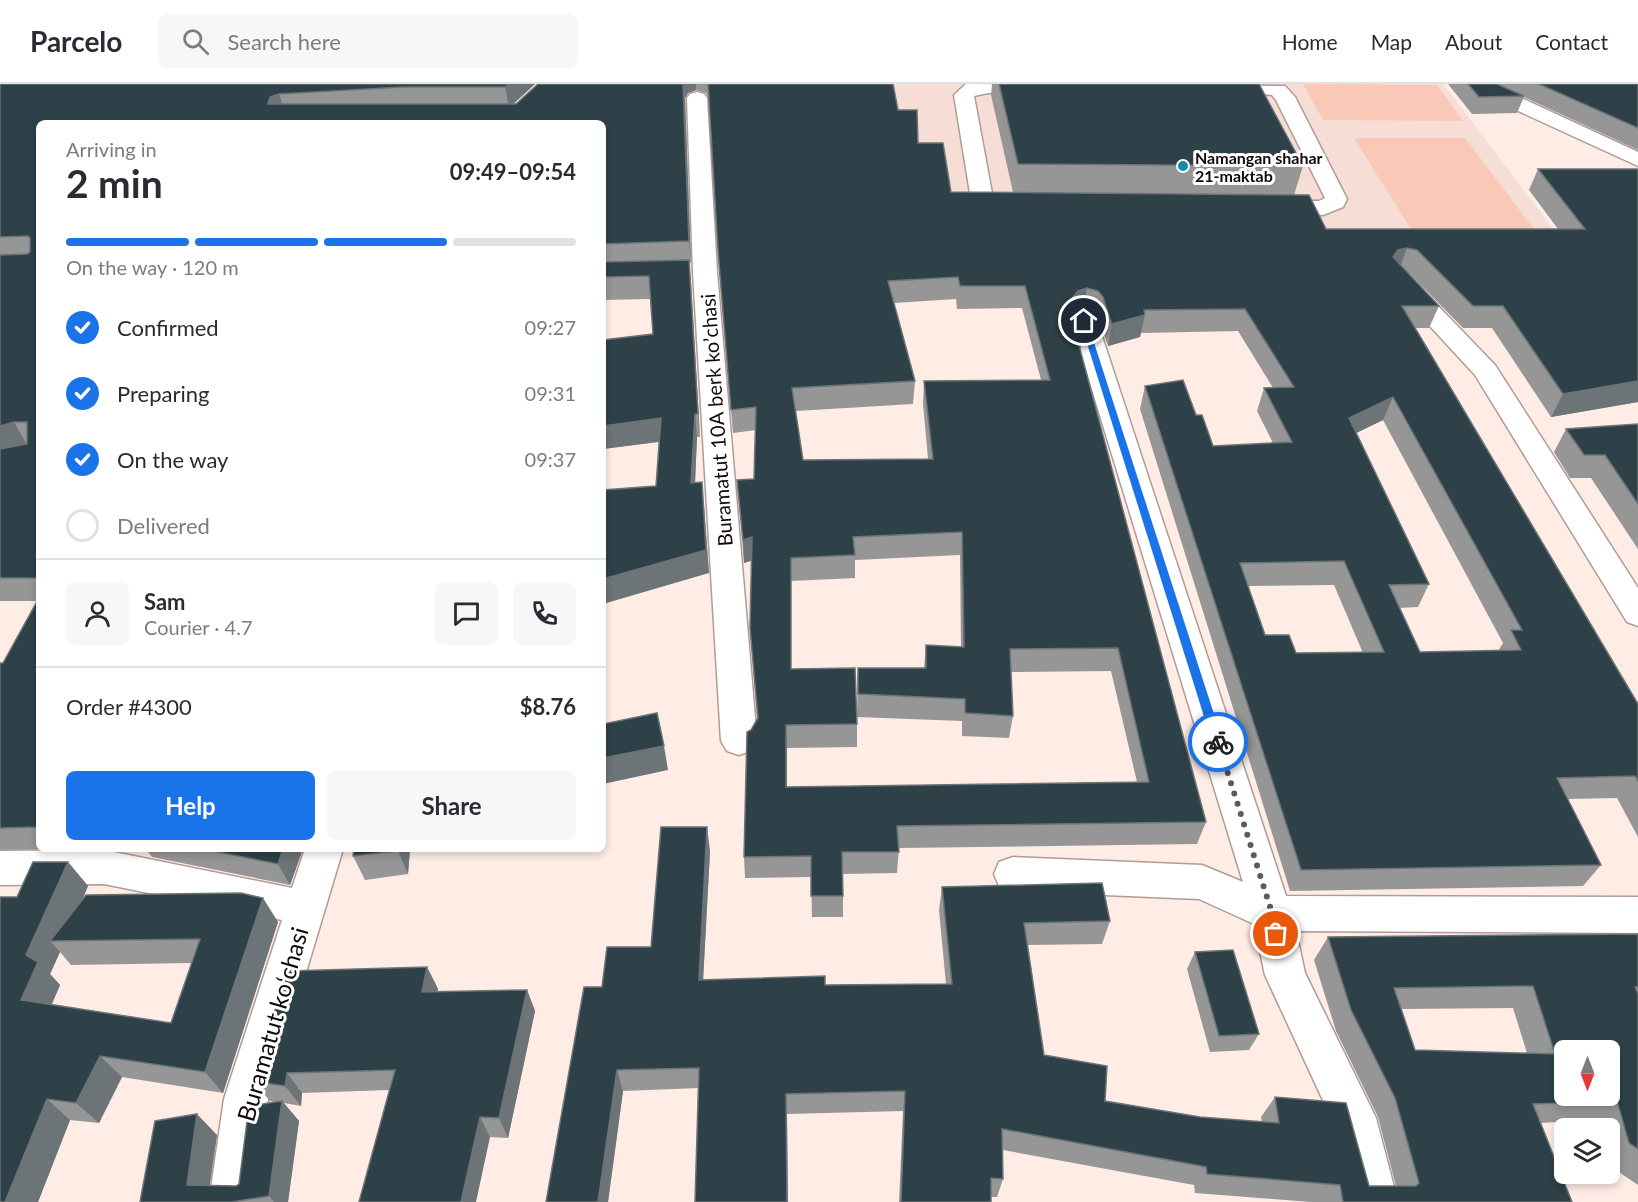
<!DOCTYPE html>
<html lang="en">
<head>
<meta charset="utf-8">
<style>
	body { margin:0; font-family:Lato,sans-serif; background:#f7f7f7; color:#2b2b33; height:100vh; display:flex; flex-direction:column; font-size:22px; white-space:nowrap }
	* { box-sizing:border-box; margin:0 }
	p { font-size:20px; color:#7c7c81 }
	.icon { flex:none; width:33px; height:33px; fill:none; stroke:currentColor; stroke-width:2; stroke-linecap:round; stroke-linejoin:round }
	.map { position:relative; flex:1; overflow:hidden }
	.panel { position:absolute; left:36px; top:36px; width:570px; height:732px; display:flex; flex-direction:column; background:#fff; border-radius:9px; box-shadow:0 3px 9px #0003 }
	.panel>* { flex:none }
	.needle { width:39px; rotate:180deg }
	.controls { position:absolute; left:1554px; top:956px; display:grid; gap:12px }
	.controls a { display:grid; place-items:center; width:66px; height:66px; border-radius:9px; background:#fff; box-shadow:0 3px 9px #0003; font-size:30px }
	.pin { position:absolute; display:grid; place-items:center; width:51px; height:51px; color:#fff; margin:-26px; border:3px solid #fff; border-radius:50%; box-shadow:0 2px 6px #0007 }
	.courier { position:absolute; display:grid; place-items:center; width:60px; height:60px; margin:-30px; border:4px solid #1a73e8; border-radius:50%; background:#fff; color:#222; box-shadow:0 2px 8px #0007 }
	.overview em { font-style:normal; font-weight:700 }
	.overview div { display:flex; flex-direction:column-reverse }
	.overview { display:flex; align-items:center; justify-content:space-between; height:102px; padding:0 30px }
	h1 { font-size:39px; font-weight:700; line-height:45px }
	.bar { display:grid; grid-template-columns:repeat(4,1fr); gap:9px 6px; align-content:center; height:72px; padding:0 30px }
	.bar i { height:8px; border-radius:4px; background:#e1e1e2 }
	.bar .selected { background:#1a73e8 }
	.bar p { grid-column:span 4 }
	.line { display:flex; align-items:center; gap:15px; padding:0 30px; border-top:2px solid #e1e1e2 }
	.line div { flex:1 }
	.round { display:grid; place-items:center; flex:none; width:63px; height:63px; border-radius:9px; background:#f7f7f7 }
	ol { padding:0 30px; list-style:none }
	li { display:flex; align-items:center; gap:18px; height:66px }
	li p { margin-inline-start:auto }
	li .icon { padding:6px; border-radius:50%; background:#1a73e8; color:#fff; stroke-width:4 }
	li:last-child { color:#7c7c81 }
	li i { width:33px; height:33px; border:3px solid #e1e1e2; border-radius:50% }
	.button { display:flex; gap:12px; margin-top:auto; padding:12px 30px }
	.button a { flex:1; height:69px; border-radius:9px; background:#1a73e8; color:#fff; font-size:24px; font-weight:700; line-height:69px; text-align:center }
	.button a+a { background:#f7f7f7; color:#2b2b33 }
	header { display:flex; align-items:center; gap:36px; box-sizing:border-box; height:84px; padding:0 30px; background:#fff; border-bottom:2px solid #e1e1e2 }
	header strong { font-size:28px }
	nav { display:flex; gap:33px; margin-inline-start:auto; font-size:21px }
	.search { width:420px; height:54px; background:#f7f7f7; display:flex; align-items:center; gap:15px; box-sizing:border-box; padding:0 21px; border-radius:9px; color:#7c7c81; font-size:22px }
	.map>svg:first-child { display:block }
</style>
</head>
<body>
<header>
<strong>Parcelo</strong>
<div class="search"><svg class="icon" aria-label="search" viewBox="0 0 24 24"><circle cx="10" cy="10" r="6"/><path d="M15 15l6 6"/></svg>Search here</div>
<nav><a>Home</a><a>Map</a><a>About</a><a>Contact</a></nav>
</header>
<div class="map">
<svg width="1638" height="1118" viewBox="0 0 1638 1118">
	<rect width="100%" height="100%" fill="#feece5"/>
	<path fill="#f6ded6" d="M839 0H1443L1567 163 884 168Z"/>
	<path fill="#fac8b6" d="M1303 0 1437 1 1463 37 1323 36Z
		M1354 54H1465L1537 149 1414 150Z"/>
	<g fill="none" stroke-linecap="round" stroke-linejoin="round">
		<defs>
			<path id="minor" d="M966 0 1285 2 1295 13 1347 115 1343 123 1323 131 992 129C979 126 975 121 970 109L954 11ZM988 9H1251L1272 11 1276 16 1325 114 1319 117 997 115 992 109 974 12Z
				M1465 0H1491L1638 68V82L1468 4Z
				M697 8 704 10 707 14 717 188 757 657 751 667 739 671 727 667 721 657 693 188 687 14 690 10Z
				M1404 194 1413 196 1495 281 1638 504V542L1627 538 1475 291 1392 201 1395 196Z
				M1084 229 1093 232 1097 237 1286 812 1638 813V849L1296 847 1305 889 1376 1034 1398 1118H1352L1333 1038 1265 891 1254 840 1199 815 1013 807 999 802 994 790 999 778 1013 773 1202 781 1243 798 1071 237 1075 232Z
				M305 765H343L268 1015 255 1118H209L224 1015 282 836 104 800 0 801V767L104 766 292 804Z"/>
		</defs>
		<use href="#minor" stroke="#b19c95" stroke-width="3"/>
		<use href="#minor" fill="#fff" fill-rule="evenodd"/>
	</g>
	<path fill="#969697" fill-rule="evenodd" d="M0 0H535L513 20H516L538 0H893L898 26 918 59 951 108H1013L991 11 992 0H1259L1303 82 1294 111 1326 145H1558L1529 106 1538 85H1638V318L1551 333 1492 244H1463L1408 188 1407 187 1439 222 1429 244H1415L1638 620V753L1617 714 1567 715 1601 781 1583 802 1290 807 1140 325 1145 302 1196 331 1213 362 1273 359 1257 327 1264 304H1273L1238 247 1141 249 1140 253 1108 262 1099 236 1094 230 1083 227 1078 229 1083 248 1080 265 1206 738 1197 760 899 764 897 789 843 790V833H812L811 793 745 794 744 773 751 646 757 635 750 544 752 476 744 479 737 396 754 395 756 346 733 349 719 188 709 14 706 9 696 6 688 9 685 14 691 179H689L700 353H697L695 399 704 421 709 489 656 402 659 358 603 365V256L653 250 650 215 603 216V39H39V765H49L0 766V579H3L37 517H0ZM956 215 957 225 1022 224 1041 296 924 297 923 320 928 375 803 376 796 327 913 320 915 297 894 219ZM1383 336 1503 559 1498 567 1420 568 1399 524 1418 523 1429 500 1356 349ZM960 471 961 563 926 561 924 584H858L857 631 791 585V497L855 494V476ZM1334 501 1363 569H1296L1265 551 1248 502ZM1111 587 1137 698 787 703V664L857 663V633L962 637V652L1009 654 1013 632 1011 588Z
		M1448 0H1638V66L1524 13 1517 29 1472 30Z
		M1638 340V465L1591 394H1570L1554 368 1566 345Z
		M146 765H303L290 801 152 773Z
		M354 765H410L408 790 365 796 353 772Z
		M710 767 703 895 825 901 946 900 939 826 942 803 1110 837 1102 860 1028 861 1044 971 1105 1017 1200 1033 1262 1038 1261 1033 1275 1013 1369 1102H1396L1378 1033 1336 947 1314 876 1328 853 1638 850V1101L1610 1082V1044H1596L1594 1036 1540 1039 1572 1118H1310L1195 1109 1194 1101 1003 1066V1095L997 1113H991V1118H899L903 1027 787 1030 699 1004 623 1007 608 1118H546L602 903 651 863ZM1513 924 1527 969 1415 966 1401 925Z
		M68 778 88 802 83 814 278 838 223 1009 122 993 99 1039 70 1036 38 1118 17 813ZM60 868 71 881 192 879 171 939 52 920 60 901 50 890Z
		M1195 868 1259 950 1249 966 1210 968 1187 885Z
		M427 883 438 905 437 908 527 906 535 927 508 1054 490 1053 389 1006 302 1009 301 1022 284 1019 299 1037 288 1118H140L217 1051 210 1101 236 1102 239 1100 277 1018 270 1017 253 997Z"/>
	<path fill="#6c7478" d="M509 0H535L509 24 505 3Z
		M683 0H696V6L688 9 685 14 691 179 689 157Z
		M279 10 286 31 268 20 270 13Z
		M1407 164 1399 186 1393 173 1398 166Z
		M689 176 691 198 700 353 698 330Z
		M1087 204 1083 227 1074 230 1073 213 1078 207Z
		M1145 231 1140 253 1108 262 1112 240Z
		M1083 248 1079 271 1076 250Z
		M1638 297V318L1551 333 1563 310Z
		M1393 313 1383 336 1340 357 1349 334Z
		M695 330 697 353 694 422 691 399Z
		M661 334 664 357 603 365V342Z
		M14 338 27 361 0 369V342Z
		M702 398 709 489 603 520V495Z
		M752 453 754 476 744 479 743 456Z
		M786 641 787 664V725L786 703Z
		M664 662 668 686 603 700V674Z
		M707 743 710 767 702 917 699 896Z
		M283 765H303L290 801 278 780Z
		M398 765H410L408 790 398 767Z
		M68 778 88 802 65 857H50L60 868 50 890 60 901 44 938 21 916 26 871Z
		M263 814 278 838 223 1009 205 988Z
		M427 883 438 905 433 930 422 908Z
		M527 906 535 927 508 1054 499 1034Z
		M100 972 122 993 99 1039 76 1019Z
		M617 986 623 1007 608 1118H598Z
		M287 989 302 1009 301 1022 285 1002Z
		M786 1010 787 1030 788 1118H787Z
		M47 1015 70 1036 38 1118H5Z
		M282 1017 299 1037 288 1118H274L269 1112Z
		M197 1030 217 1051 207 1118 187 1101Z
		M480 1033 490 1053 476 1118H461Z"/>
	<path fill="#2e4149" stroke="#6c7478" stroke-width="1.5" fill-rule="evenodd" d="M0 0H509L505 3H403L279 10 270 13 268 20H516L538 0H683L689 157 603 160V39H39V494H0V365L27 360V338H14L0 342V171L27 170 30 168V154L28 152 0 153Z
		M708 0H893L898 26H917L918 59H943L951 108 1309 111 1326 145H1585L1538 85H1638V297L1563 310 1503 222H1473L1417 166 1407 164 1398 166 1393 173 1439 222H1402L1638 620V697L1635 692 1557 694 1601 781 1301 786 1145 302 1183 296 1196 331H1202L1213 362 1292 358 1264 304 1294 303 1245 225 1144 226 1145 231 1112 240 1103 213 1098 207 1087 204 1078 207 1073 213 1083 248 1076 250 1206 738 897 742 899 768H842L843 812H811V772L744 773 747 648 751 646 758 634 750 544 752 453 743 456 737 396 754 395 756 323 731 326 718 166ZM958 193 960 202H1025L1050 296 924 297 933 375 803 376 792 304 915 297 888 197ZM1393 313 1522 546H1511L1521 566 1420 568 1389 501 1429 500 1349 334ZM962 448 964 563 926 561V584H858V610L965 615V629L1013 632 1010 565 1118 564 1149 698 786 703V641L857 640 855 584 791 585V474L855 471 853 453ZM1344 477 1384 568 1296 569 1289 551H1265L1240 479Z
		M999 0H1259L1303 82 1018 80Z
		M1468 0H1497L1524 12 1479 13Z
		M1539 0H1638V44Z
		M689 176 698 330H695L691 399 702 398 706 466 603 495V406L656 402 661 334 603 342V256L653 250 649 192 603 193V178Z
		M1638 340V420L1605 371H1584L1566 345Z
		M39 514V743L0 744V579H3Z
		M657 629 664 662 603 674V640Z
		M661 743H707L699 896 825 892V901L952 900 942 803 1102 799 1110 837 1024 839 1044 971 1107 982 1105 1017 1200 1033 1279 1039 1275 1013 1346 1019 1369 1102H1416L1419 1099 1395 1014 1351 926 1328 853 1638 850V903H1635L1638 910V1065L1629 1059 1617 1017 1533 1020 1572 1118H1343L1340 1101 1207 1090 1206 1083 1002 1045 1003 1095 991 1094V1118H901L905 1007 786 1010 787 1118H695L699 984 617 986 598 1118H546L584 903H602L607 863H651ZM1533 902 1555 970 1415 966 1394 904ZM1564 966H1610V1011H1564Z
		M203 765H283L278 780Z
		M354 765H398V767L353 772Z
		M33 778H68L26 871 38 878 21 916 171 939 200 855 50 857 86 811 241 809 263 814 205 988 100 972 76 1019 47 1015 5 1118H0V813H17Z
		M1233 866 1259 950 1219 952 1195 868Z
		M427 883 422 908 527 906 499 1034 480 1033 461 1118H359L395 986 287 989 285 1002 253 997 287 887Z
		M282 1017 269 1112 232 1118H140L155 1037 197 1030 187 1101 236 1102 239 1100 249 1022Z"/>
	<path fill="#1a73e8" d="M1084 235 1087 237 1223 658 1218 662 1212 658 1080 237Z"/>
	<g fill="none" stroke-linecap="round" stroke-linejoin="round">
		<path stroke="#635855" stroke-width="6" stroke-dasharray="0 10.8" d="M1218 658 1272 829 1276 850"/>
	</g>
	<circle fill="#138bae" stroke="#fff" stroke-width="2" cx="1183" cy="82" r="6"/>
	<g text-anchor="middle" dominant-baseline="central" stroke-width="6" stroke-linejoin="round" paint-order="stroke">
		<g font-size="16" font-weight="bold" fill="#100907" stroke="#fff" text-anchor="start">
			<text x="1195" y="73">Namangan shahar<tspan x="1195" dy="18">21-maktab</tspan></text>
		</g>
		<g font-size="20" fill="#100907" stroke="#fff">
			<text transform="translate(716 336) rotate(-94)">Buramatut 10А berk koʼchasi</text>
		</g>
		<g font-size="24" fill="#100907" stroke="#fff">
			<text transform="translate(272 940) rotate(-74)">Buramatut koʻchasi</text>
		</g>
	</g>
</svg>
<div class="controls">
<a><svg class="needle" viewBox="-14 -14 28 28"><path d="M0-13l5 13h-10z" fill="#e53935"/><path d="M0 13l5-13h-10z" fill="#7c7c81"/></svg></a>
<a><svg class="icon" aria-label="layers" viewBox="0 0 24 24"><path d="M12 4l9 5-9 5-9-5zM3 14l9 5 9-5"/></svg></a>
</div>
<div class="pin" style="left:1276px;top:850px;background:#ea580c"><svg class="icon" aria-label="bag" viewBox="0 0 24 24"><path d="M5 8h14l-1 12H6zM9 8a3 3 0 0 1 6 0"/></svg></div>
<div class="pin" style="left:1084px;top:237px;background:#1f2937"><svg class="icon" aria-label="home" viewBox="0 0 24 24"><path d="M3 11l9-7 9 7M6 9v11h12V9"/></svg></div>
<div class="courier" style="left:1218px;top:658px"><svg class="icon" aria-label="bike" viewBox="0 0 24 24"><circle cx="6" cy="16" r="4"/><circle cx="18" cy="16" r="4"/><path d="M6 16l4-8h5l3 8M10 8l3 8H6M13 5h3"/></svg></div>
<section class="panel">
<div class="overview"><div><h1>2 min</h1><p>Arriving in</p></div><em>09:49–09:54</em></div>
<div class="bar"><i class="selected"></i><i class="selected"></i><i class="selected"></i><i></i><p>On the way · 120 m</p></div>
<ol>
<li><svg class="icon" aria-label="check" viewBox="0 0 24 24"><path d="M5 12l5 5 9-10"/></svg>Confirmed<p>09:27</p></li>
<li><svg class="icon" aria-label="check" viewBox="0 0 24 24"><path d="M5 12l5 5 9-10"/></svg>Preparing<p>09:31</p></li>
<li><svg class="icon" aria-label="check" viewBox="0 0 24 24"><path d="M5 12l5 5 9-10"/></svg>On the way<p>09:37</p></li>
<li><i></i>Delivered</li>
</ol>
<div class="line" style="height:108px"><a class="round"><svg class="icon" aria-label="person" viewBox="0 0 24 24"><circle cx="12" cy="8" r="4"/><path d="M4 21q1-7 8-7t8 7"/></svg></a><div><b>Sam</b><p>Courier · 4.7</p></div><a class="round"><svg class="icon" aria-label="chat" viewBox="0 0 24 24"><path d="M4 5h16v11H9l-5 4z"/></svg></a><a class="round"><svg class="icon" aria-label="phone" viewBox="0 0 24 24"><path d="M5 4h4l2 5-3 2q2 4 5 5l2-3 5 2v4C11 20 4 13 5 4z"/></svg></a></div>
<div class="line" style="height:78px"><div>Order #4300</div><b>$8.76</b></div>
<div class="button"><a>Help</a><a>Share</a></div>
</section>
</div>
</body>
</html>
